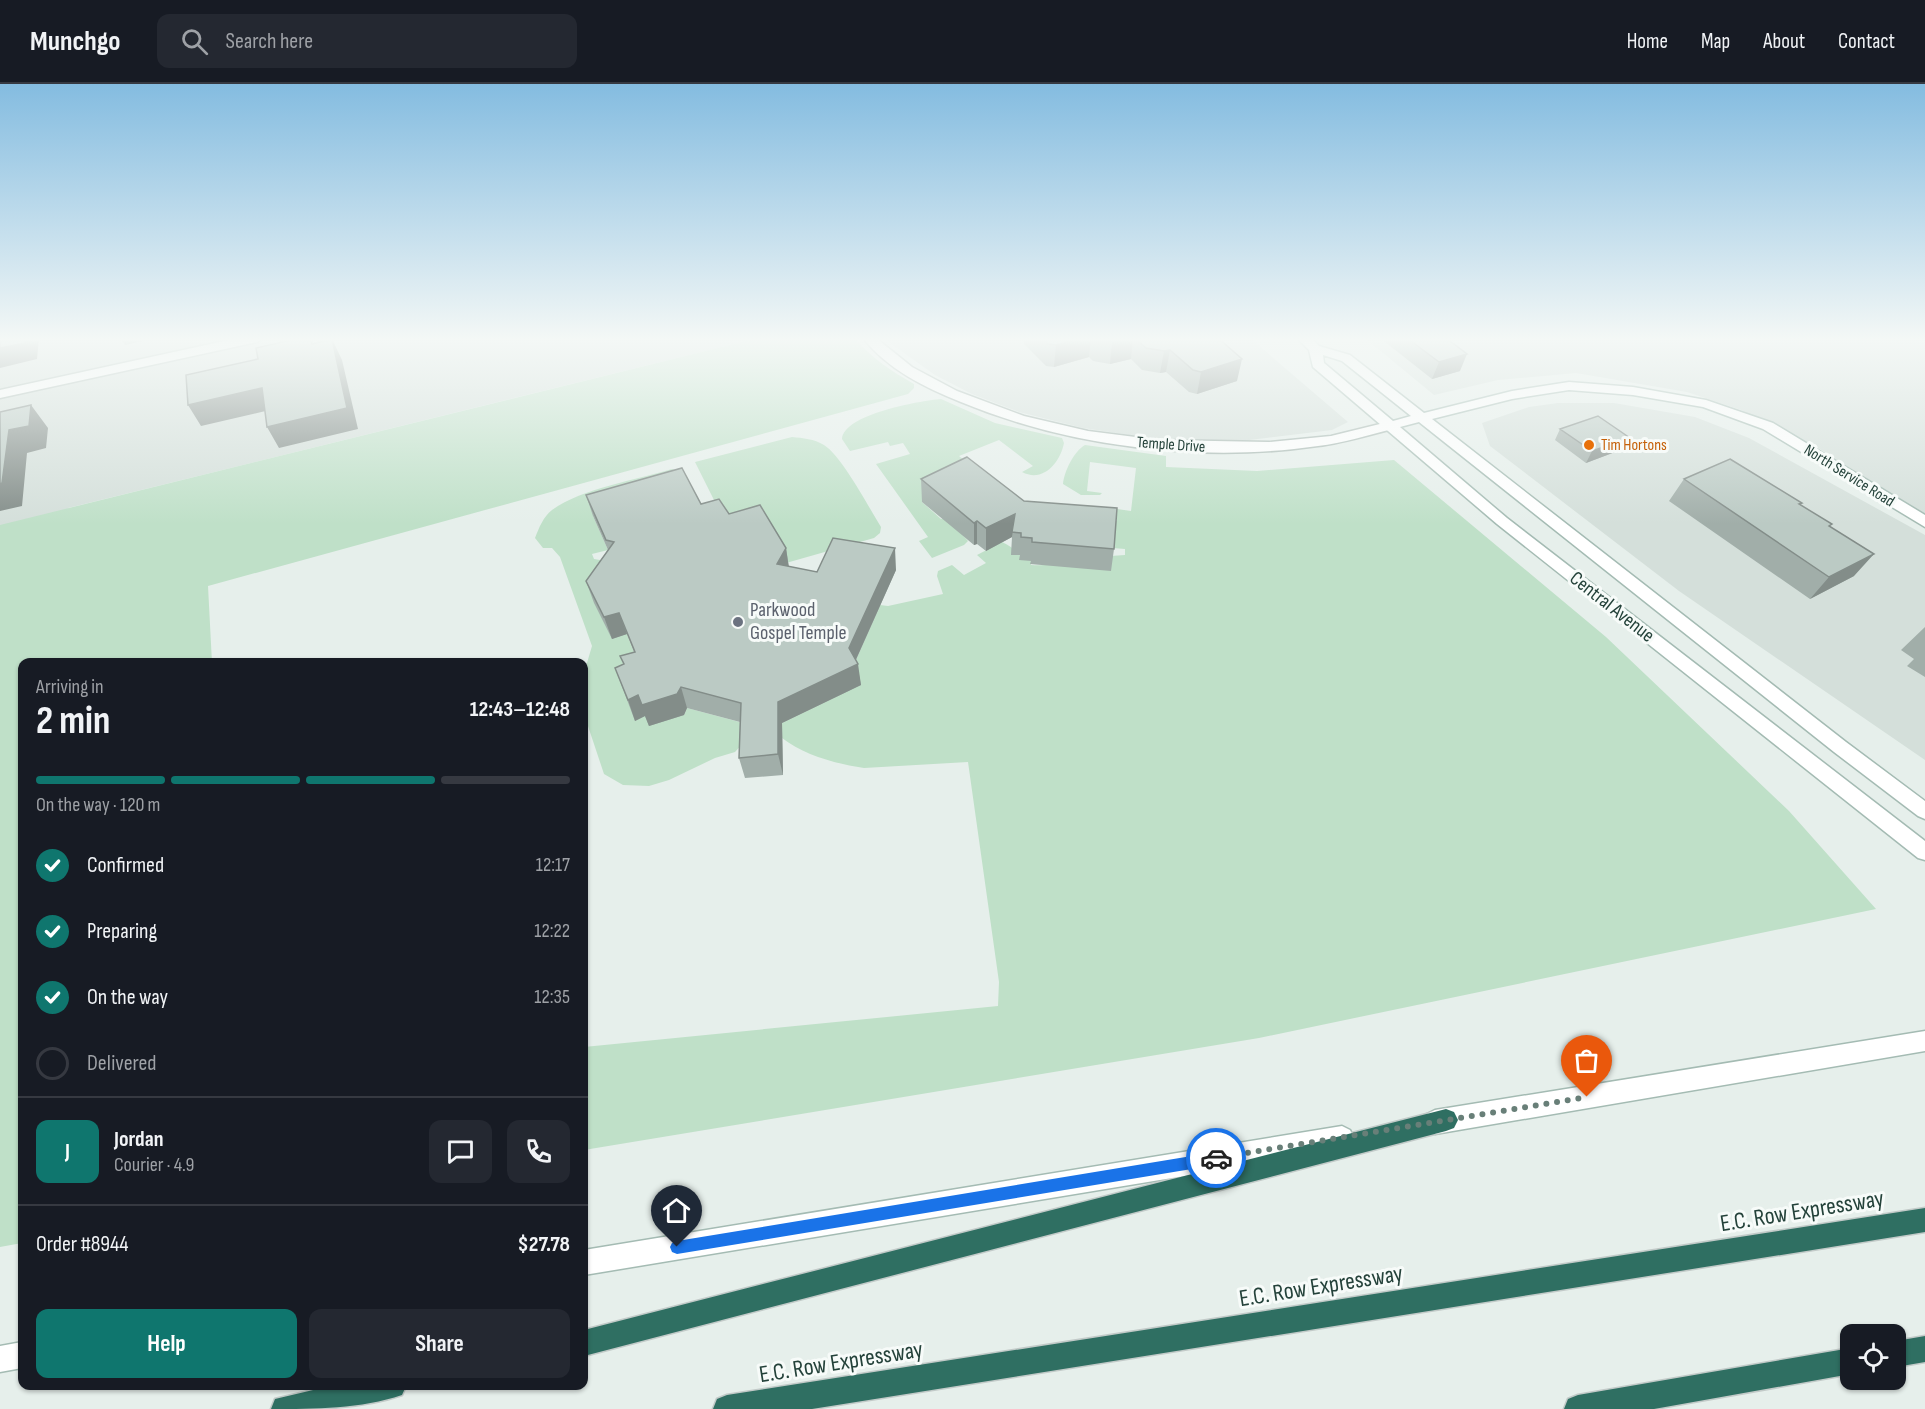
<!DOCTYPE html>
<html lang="en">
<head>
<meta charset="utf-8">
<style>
	body { margin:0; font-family:"Sofia Sans Condensed",sans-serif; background:#242831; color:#f1f3f6; height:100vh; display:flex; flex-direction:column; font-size:22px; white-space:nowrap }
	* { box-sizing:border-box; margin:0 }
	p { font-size:20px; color:#9ea1a6 }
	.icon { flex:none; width:33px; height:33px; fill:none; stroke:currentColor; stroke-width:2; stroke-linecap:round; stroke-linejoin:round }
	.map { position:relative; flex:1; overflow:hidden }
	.side { position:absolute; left:18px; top:574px; width:570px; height:732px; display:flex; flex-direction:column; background:#171b24; border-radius:12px; box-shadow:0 2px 4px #0004 }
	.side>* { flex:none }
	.buttons { position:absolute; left:1840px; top:1240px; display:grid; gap:12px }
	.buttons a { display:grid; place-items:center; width:66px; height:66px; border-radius:12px; background:#171b24; box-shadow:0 2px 4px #0004; font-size:30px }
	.pin { position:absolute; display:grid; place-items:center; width:51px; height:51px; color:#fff; margin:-62px -26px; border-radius:50% 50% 50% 0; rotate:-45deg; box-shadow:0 0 6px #0007 }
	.pin .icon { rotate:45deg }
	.courier { position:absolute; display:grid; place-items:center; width:60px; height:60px; margin:-30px; border:4px solid #1a73e8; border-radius:50%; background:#fff; color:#222; box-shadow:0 2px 8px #0007 }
	.head em { font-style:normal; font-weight:700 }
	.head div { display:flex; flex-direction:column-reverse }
	.head { display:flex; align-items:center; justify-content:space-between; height:102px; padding:0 18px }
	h1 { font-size:39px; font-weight:700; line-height:45px }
	.bar { display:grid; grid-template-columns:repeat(4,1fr); gap:9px 6px; align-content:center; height:72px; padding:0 18px }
	.bar i { height:8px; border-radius:4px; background:#363941 }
	.bar .current { background:#0f766e }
	.bar p { grid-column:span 4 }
	.line { display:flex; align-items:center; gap:15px; padding:0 18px; border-top:2px solid #363941 }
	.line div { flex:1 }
	.round { display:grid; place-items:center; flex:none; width:63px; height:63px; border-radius:12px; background:#242831 }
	ol { padding:0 18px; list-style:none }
	li { display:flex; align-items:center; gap:18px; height:66px }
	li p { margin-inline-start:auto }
	li .icon { padding:6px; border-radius:50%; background:#0f766e; color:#fff; stroke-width:4 }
	li:last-child { color:#9ea1a6 }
	li i { width:33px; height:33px; border:3px solid #363941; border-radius:50% }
	.cta { display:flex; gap:12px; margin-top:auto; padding:12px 18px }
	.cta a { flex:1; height:69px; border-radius:12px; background:#0f766e; color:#fff; font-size:24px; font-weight:700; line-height:69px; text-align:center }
	.cta a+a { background:#242831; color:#f1f3f6 }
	header { display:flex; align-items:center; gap:36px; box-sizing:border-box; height:84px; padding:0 30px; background:#171b24; border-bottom:2px solid #363941 }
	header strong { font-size:28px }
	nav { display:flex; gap:33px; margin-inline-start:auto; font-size:21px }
	.search { width:420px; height:54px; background:#242831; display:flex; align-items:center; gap:15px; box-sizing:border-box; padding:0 21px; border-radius:12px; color:#9ea1a6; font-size:22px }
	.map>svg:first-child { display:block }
</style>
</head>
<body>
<header>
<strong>Munchgo</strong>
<div class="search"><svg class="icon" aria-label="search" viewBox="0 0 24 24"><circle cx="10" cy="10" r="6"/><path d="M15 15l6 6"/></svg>Search here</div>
<nav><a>Home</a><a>Map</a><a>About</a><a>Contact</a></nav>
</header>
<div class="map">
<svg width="1925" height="1325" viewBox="0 0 1925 1325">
	<rect width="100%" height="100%" fill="#e6efeb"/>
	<path fill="#d4dfda" d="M0 254H758L68 424 22 579V826L0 1025Z
		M883 254H1250L1348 338 1332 346 1233 358 1157 355 1083 344 1019 328 972 310 935 291Z
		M1365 254H1925V431L1815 362 1741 326 1687 308 1576 289 1498 296 1434 311Z
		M1558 319H1614L1695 333 1749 354 1925 451V676L1679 507 1490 362 1482 339 1529 323Z"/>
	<path fill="#bfe0c8" d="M758 254H854C872 274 891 287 914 300V304L908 310 208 502 212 579H22V1159L0 1163V441Z
		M941 315 995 339 1062 354 1064 359C1060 379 1043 399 1022 388L1033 382 999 356 959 372 1017 419 922 418 941 435 946 433 968 457 964 461 932 474 919 457 928 453 876 380 910 370 903 359 890 362 888 358 850 367 842 355C844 330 919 317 941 315Z
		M792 353C803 354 814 355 824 361 842 372 869 424 881 443L880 449 874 454 786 479 764 443 724 436 695 378Z
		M1085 361 1166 372V383L1257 387 1394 376 1606 553 1789 727 1876 825 1259 954 584 1066V963L998 922 999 898 968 678 864 684C836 680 804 671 782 654V639L860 601 852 585 880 521 888 522 943 510 937 492 938 487 952 481 964 491 986 479 977 471 1002 458C1013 463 1020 471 1031 477V481C1063 483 1094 472 1125 471V465L1113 464 1060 433 1117 437V425L1131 427 1136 384 1090 378 1087 407 1102 409 1100 411H1081L1063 400C1064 388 1074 367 1085 361Z
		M672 385 678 387 593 432 608 466 592 470 594 475 606 477 627 550 642 589 646 632 684 631 687 624 747 640 745 657 735 668 715 674 669 696 649 702 623 701 604 690 584 630V589L592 562 560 473 552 464H543L535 454C539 444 543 433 552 426 583 404 636 396 672 385Z"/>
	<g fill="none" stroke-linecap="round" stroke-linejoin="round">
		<defs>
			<path id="street" d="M238 254H263L257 258 0 314V306Z
				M863 254H876L912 283 957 307 1024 332 1088 347 1159 356 1269 358 1331 352 1388 338 1395 342 1393 345C1368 351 1343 359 1318 362 1201 379 1069 363 961 318 926 304 887 285 863 254Z"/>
			<path id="secondary" d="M1297 254H1311L1319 262 1350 271 1424 329 1512 307 1569 298 1633 303 1706 316 1773 339 1925 431V443L1763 345 1703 323 1633 311 1569 306 1512 315 1432 335 1846 658 1925 717V735L1918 732 1834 668 1419 338 1400 343 1507 434 1925 757V776L1918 774 1497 440 1313 283 1309 266ZM1323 271 1342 277 1411 332 1393 337 1324 279Z
				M1925 947V967L1435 1050 1427 1046 1423 1038 1427 1030 1435 1026Z
				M1342 1042 1350 1046 1354 1054 1350 1062 1342 1066 584 1191V1166Z
				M22 1258V1284L0 1288V1262Z"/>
			<path id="highway" d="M1446 1025 1454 1028 1458 1036 1454 1044 1446 1047 584 1272V1246Z
				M1925 1124V1148L812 1325H713L717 1315 727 1311Z
				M1925 1252V1278L1896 1283V1257Z
				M1851 1264V1290L1654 1325H1564L1568 1315 1578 1311Z
				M330 1302H406L402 1311C361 1325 315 1325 271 1325L275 1315Z"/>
		</defs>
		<use href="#street" stroke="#a8b8b2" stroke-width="3"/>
		<use href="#secondary" stroke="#a4bbb3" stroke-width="3"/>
		<use href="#highway" stroke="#c2cac8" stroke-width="3"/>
		<use href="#street" fill="#fff" fill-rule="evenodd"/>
		<use href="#secondary" fill="#fff" fill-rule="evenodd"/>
		<use href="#highway" fill="#2f6f62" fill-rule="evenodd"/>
	</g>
	<path fill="#a1aea9" d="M1024 254H1218L1237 297 1197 310 1189 308 1166 288 1160 289 1142 286 1131 275 1110 280 1093 277 1089 273 1054 283 1046 282 1024 260Z
		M1380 254H1446L1460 287 1432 295Z
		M1560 345 1630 354 1623 365 1586 379 1555 356Z
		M921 395 1024 417 1114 465 1111 487 1030 480 1031 477 1019 476 1020 471H1011L1012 453 986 467 977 460 974 461 922 418Z
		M1684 395 1802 419 1800 421 1830 443 1854 492 1810 515 1669 417Z
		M586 411 701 420 729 430 786 464 789 483 817 488 896 486 856 576 861 601 782 639 783 691 745 694 739 674 740 638 687 624 684 631 649 642 645 632 635 637 615 584 623 580 634 568 627 550 612 555 594 519 586 497 608 466 593 432Z
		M1925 543V593L1907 582 1914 575 1901 566Z"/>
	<path fill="#838d89" d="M25 254H39L37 275 0 284V264Z
		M120 254H155L125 261Z
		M1081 254H1091L1089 273 1054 283 1056 261Z
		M1128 254H1133L1131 275 1110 280 1112 258Z
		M332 255 342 276 358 345 279 364 267 343Z
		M1170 266 1166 288 1160 289 1164 267Z
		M1467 270 1460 287 1432 295 1439 278Z
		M1242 275 1237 297 1197 310 1201 288Z
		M262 304 274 325 201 342 188 321Z
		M31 321 48 344 46 364 27 369 22 422 0 427V400L9 346Z
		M1630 354 1623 365 1586 379 1592 367Z
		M1015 430 1012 453 986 467V444Z
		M977 437V460L974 461V439Z
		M786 464 789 485 777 480Z
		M895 464 896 486 853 582 858 580 861 601 782 639 783 691 778 670V618L849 564Z
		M1874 470 1854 492 1810 515 1829 493Z
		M619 529 627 550 612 555 604 533Z
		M681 603 687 624 684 631 649 642 645 632 635 637 628 616 638 611Z"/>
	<path fill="#bbcac4" stroke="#838d89" stroke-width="1.5" d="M0 254H25V259L0 264Z
		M300 254H311L312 260 332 255 347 324 267 343 262 304 188 321 186 291 258 275 256 264Z
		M1042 254H1081L1056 261 1048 260Z
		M1094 254H1128L1112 258Z
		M1135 254H1218L1242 275 1201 288 1193 286 1170 266 1164 267 1146 264Z
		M1407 254H1446L1467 270 1439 278Z
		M31 321 29 342 9 346 2 399 0 400V328Z
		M1598 332 1630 354 1592 367 1560 345Z
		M967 373 1024 417 1117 424 1114 465 1032 458V454L1021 453V449L1012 448 1015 430 986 444 977 437 974 439 921 395Z
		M1730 375 1802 419 1799 420 1832 440 1829 442 1874 470 1829 493 1684 395Z
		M682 384 701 420 719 415 729 430 760 421 786 464 777 480 817 488 833 454 895 464 849 564 858 580 778 618V670L739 674 741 619 681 603 677 610 642 621 638 611 628 616 615 584 624 580 620 572 635 568 619 529 604 533 586 497 614 458 606 456 586 411Z"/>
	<linearGradient id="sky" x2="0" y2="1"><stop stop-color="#84bce0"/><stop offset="0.58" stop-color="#f4f8f6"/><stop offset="1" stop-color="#f4f8f6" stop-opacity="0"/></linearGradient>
	<rect width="1925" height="440" fill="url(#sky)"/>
	<path fill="#1a73e8" d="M1216 1068 1220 1070 1222 1074 1220 1079 1216 1081 677 1170 672 1168 670 1163 672 1159 677 1157Z"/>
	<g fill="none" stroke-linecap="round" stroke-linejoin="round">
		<path stroke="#687f78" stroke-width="6" stroke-dasharray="0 10.8" d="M1216 1074 1587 1013"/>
	</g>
	<circle fill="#e8710a" stroke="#f7fbf9" stroke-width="2" cx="1589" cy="361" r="6"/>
	<circle fill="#6b7280" stroke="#f7fbf9" stroke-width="2" cx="738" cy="538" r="6"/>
	<g text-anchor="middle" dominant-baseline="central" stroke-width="6" stroke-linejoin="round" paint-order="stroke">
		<g font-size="16" fill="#24423a" stroke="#f7fbf9">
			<text transform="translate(1171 361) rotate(4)">Temple Drive</text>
			<text transform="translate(1849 392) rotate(32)">North Service Road</text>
		</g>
		<g font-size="16" fill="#c56008" stroke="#f7fbf9" text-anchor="start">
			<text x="1601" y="361">Tim Hortons</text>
		</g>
		<g font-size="20" fill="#24423a" stroke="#f7fbf9">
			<text transform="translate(1612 523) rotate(38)">Central Avenue</text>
		</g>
		<g font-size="20" fill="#5b616d" stroke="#f7fbf9" text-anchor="start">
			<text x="750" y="526">Parkwood<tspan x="750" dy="23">Gospel Temple</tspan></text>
		</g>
		<g font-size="24" fill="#24423a" stroke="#f7fbf9">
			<text transform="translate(1802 1127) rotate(-9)">E.C. Row Expressway</text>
			<text transform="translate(1321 1202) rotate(-9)">E.C. Row Expressway</text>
			<text transform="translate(841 1278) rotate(-9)">E.C. Row Expressway</text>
		</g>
	</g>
</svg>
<div class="buttons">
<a><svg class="icon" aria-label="locate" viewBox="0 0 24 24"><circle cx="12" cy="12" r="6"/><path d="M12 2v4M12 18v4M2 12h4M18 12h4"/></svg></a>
</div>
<div class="pin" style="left:1587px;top:1013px;background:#ea580c"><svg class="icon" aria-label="bag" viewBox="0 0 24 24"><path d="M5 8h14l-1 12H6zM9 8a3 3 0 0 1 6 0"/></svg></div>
<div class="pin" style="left:677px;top:1163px;background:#1f2937"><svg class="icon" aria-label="home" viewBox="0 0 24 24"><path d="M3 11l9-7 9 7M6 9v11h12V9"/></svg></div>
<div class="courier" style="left:1216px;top:1074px"><svg class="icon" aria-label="car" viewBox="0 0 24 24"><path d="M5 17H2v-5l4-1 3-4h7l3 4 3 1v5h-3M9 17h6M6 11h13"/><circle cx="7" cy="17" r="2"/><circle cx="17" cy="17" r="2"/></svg></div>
<section class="side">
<div class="head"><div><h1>2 min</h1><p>Arriving in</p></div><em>12:43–12:48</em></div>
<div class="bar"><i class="current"></i><i class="current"></i><i class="current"></i><i></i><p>On the way · 120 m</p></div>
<ol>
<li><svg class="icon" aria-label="check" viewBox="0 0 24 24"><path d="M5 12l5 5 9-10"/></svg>Confirmed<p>12:17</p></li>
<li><svg class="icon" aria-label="check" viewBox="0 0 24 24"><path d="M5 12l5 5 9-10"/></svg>Preparing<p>12:22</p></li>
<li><svg class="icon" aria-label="check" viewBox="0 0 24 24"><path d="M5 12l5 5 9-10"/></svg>On the way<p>12:35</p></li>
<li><i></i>Delivered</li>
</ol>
<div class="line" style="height:108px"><b class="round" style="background:#0f766e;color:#fff">J</b><div><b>Jordan</b><p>Courier · 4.9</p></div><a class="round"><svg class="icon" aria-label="chat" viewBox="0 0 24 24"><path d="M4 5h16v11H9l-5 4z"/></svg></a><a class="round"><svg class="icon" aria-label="phone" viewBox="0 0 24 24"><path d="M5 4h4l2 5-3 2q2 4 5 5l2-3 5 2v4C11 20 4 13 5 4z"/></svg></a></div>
<div class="line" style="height:78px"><div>Order #8944</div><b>$27.78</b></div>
<div class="cta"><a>Help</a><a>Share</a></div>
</section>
</div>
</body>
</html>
